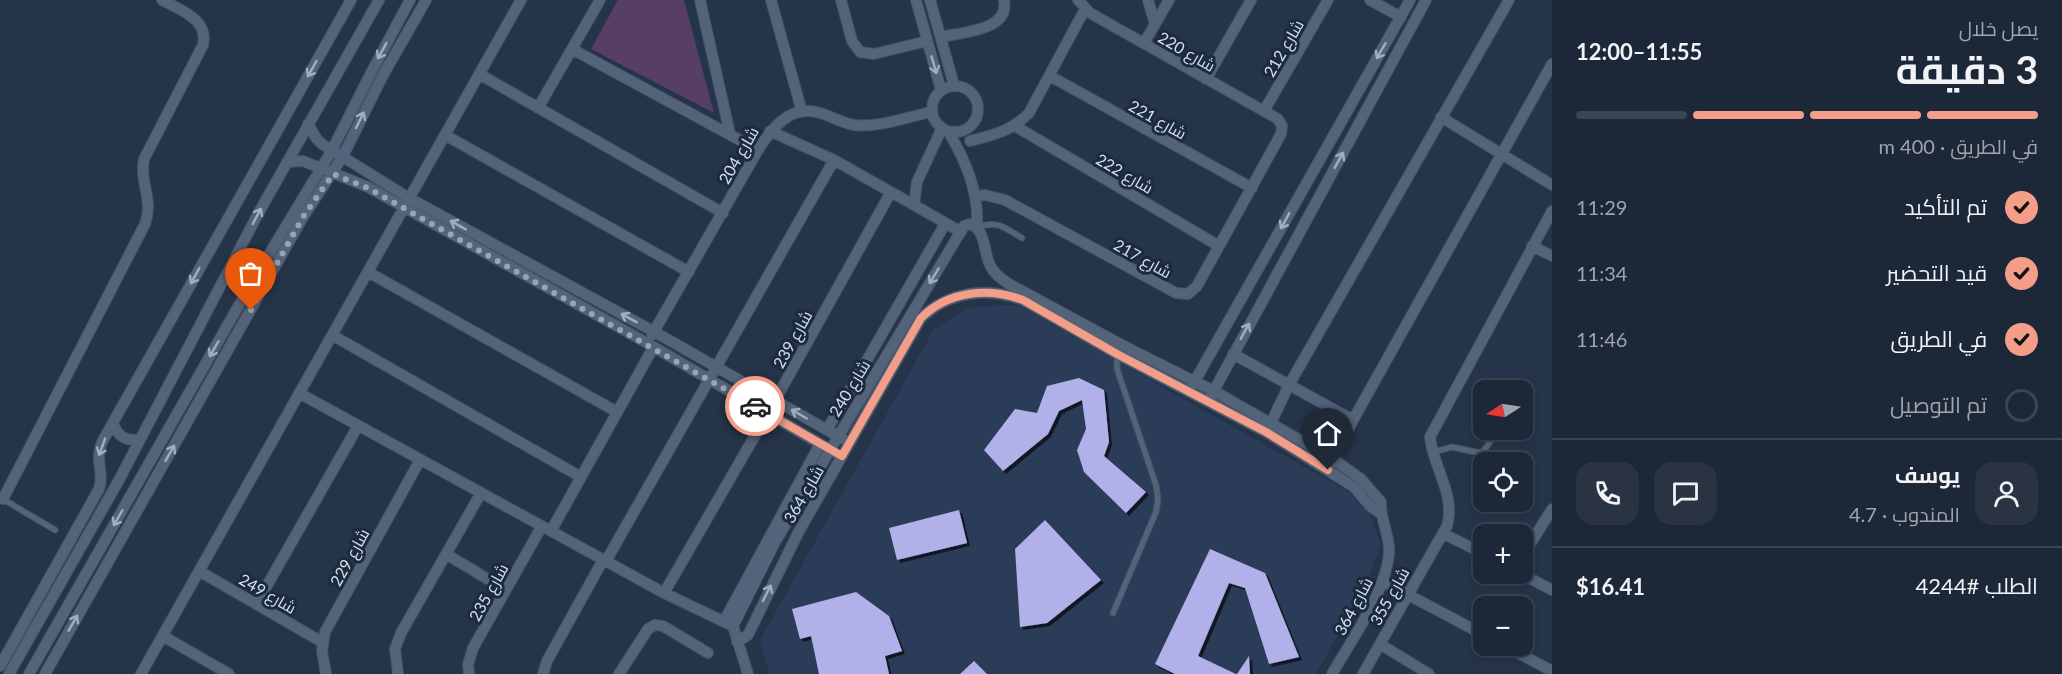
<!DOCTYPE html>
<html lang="ar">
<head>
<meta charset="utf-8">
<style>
	body { margin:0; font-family:Lato,Cairo,sans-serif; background:#293342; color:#f1f3f6; direction:rtl; height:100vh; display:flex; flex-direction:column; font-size:22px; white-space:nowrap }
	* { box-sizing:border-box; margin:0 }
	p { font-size:20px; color:#a0a5ad }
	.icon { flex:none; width:33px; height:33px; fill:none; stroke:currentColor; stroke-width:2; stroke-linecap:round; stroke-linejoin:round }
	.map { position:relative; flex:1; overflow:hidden; direction:ltr }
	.sheet { display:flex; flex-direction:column; background:#1c2737; width:510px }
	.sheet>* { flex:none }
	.needle { width:39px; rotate:258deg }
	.controls { position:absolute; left:1473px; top:380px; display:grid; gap:12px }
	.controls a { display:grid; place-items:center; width:60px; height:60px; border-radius:12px; background:#1c2737; box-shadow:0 3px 9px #0003,0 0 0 2px #3a4452; font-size:30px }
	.pin { position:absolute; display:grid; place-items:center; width:51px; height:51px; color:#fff; margin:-62px -26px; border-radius:50% 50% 50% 0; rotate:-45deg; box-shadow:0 0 6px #0007 }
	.pin .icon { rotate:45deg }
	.courier { position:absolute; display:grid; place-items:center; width:60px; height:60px; margin:-30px; border:4px solid #f49e89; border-radius:50%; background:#fff; color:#222; box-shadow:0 2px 8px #0007 }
	.head em { font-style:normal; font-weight:700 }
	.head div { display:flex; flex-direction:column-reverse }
	.head { display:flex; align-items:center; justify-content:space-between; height:102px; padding:0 24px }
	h1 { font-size:39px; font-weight:700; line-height:45px }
	.bar { display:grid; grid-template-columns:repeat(4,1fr); gap:9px 6px; align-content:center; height:72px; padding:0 24px }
	.bar i { height:8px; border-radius:4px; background:#3a4452 }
	.bar .current { background:#f49e89 }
	.bar p { grid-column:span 4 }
	.line { display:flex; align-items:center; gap:15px; padding:0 24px; border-top:2px solid #3a4452 }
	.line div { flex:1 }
	.round { display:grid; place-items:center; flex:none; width:63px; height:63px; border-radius:18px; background:#293342 }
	ol { padding:0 24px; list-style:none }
	li { display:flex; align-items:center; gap:18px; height:66px }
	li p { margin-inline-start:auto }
	li .icon { padding:6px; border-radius:50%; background:#f49e89; color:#111; stroke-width:4 }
	li:last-child { color:#a0a5ad }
	li i { width:33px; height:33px; border:3px solid #3a4452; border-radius:50% }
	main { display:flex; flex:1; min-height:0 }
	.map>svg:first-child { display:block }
</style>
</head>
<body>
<main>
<section class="sheet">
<div class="head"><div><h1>3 دقيقة</h1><p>يصل خلال</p></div><em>11:55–12:00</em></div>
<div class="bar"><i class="current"></i><i class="current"></i><i class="current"></i><i></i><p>في الطريق · 400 m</p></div>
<ol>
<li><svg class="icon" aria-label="check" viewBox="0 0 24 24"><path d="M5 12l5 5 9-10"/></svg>تم التأكيد<p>11:29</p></li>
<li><svg class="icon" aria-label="check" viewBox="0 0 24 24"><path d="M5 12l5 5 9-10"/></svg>قيد التحضير<p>11:34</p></li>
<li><svg class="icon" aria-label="check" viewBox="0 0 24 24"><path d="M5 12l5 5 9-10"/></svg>في الطريق<p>11:46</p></li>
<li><i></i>تم التوصيل</li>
</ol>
<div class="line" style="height:108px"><a class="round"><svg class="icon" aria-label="person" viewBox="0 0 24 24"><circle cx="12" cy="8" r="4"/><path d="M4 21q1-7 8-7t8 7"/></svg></a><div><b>يوسف</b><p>المندوب · 4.7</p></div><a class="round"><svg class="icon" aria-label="chat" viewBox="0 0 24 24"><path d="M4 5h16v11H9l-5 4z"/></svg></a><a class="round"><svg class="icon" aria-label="phone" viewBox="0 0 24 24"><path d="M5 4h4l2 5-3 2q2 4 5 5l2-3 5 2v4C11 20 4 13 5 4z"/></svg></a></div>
<div class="line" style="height:78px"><div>الطلب #4244</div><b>$16.41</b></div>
</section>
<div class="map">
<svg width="1552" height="674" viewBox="0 0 1552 674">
	<defs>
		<filter id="shadow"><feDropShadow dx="3" dy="3" stdDeviation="0" flood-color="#0009"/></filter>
	</defs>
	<rect width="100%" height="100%" fill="#253449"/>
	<path fill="#2a3c57" d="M1017 305 1349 492 1370 515 1381 545 1365 587 1316 674H769L760 640 934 329 971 307Z"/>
	<path fill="#573e66" d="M618 0H684L714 113 591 49Z"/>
	<path fill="#b1b0e9" filter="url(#shadow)" d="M1079 378 1104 390 1109 442 1104 456 1146 492 1126 513 1084 472 1077 450 1086 429 1082 400 1059 411 1048 434 1003 471 984 450 1015 409 1037 413 1047 386Z
		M959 510 967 543 897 560 889 528Z
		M1045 520 1101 580 1047 623 1020 627 1015 549Z
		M1210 549 1265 573 1299 657 1269 664 1245 588 1229 583 1198 656 1236 674H1175L1155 664Z
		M856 592 889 616 902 651 885 656 889 674H819L811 636 800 639 792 609Z
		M1249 656 1250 674H1237Z
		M974 661 987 674H960Z"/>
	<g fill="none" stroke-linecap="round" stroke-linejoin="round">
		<defs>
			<path id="service" d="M977 227C998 220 1005 228 1022 238
				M1434 452 1452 447 1480 453 1484 451 1498 429
				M1 498 55 530
				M1113 613 1156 512 1158 499 1156 485 1119 375 1117 368V354"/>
			<path id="minor" d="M700 0 730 134
				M771 0 802 112
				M841 0 852 41 860 52 874 54 927 41
				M916 0 941 90
				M930 0 954 85
				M1148 0 1155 24
				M1370 0 1401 17
				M941 37C962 32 1010 31 1004 0
				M1144 43 1169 0
				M572 49 758 150
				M479 74 723 213
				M1050 76 1252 188
				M1206 79 1251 0
				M932 109a23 23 0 1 1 46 0a23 23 0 1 1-46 0Z
				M538 108 600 0
				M1264 111 1328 0
				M1441 117 1552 185
				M308 124 316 138 322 144 409 198 660 335 843 439
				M1015 126 1219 246
				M770 131 834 160 914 205 917 182 942 128
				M948 131C966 161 979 192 977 227
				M445 135 689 272
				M970 141C993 135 1012 131 1029 113L1085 9
				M287 162 303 161 368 187 647 343 834 452
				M975 196 985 195 1005 200 1176 293 1188 294 1197 286 1281 134 1282 126 1278 119 1090 13 1078 0
				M914 205 961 232
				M1532 246 1552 256
				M368 272 617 412
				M332 335 581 477
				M652 335 758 150C772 128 790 104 820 113 831 116 842 123 854 125 879 128 907 117 931 112
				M1233 354 1353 420
				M1192 386 1410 0
				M299 393 664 593 733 626
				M1211 396 1426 0
				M113 423C117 436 126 442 140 439
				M1268 429 1289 385 1509 0
				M827 430 945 224
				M1331 464 1353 420 1552 64
				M3 499 145 224C154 199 139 183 144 159L203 45C209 19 180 10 162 0
				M551 531 653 348
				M1444 534 1484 554
				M446 554 506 590
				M1522 557 1552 509
				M606 561 834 160
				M199 571 322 642
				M1520 573 1552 590
				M1384 582 1484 635
				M664 593 768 413 891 192
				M257 603 358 426
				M724 621 820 444
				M733 626 774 544 964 226 970 224C987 230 983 254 991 267 995 275 1002 279 1009 284L1122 345 1214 391 1333 459 1361 479 1381 502C1380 520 1390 535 1389 552 1387 590 1351 641 1332 674
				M733 626 748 674
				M163 636 229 674
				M737 642 748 635 798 533 921 318C949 291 988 287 1023 300L1117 354 1266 432 1354 487 1370 506 1380 513
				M1380 644 1429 674
				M1503 645 1552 671
				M0 666 99 489C105 472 94 462 102 442L351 0
				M9 674 119 480 259 212 379 0
				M29 674 251 284 332 150 372 71 410 0
				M45 674 303 217 343 156 382 77 426 0
				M141 674 521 0
				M326 674 322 651 325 632 420 460
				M398 674 395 649 401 633 481 493
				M469 674 468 665 473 648 542 526
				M543 674 547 661 603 560
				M619 674 648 629 655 625 663 626 708 653
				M1363 674 1447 526C1456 495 1433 467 1430 437L1552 211"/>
		</defs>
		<use href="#service" stroke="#465263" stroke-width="7"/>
		<use href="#minor" stroke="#465263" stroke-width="12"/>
		<use href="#service" stroke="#53637a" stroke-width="5"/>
		<use href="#minor" stroke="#53637a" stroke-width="10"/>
	</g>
	<defs><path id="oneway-shaft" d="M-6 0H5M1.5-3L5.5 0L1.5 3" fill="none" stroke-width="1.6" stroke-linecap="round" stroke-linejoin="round" transform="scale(1.5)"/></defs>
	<g stroke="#a2aebf">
		<use href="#oneway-shaft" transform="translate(382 51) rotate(119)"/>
		<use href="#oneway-shaft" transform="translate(1381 51) rotate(120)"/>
		<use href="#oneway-shaft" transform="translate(934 65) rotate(74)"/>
		<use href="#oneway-shaft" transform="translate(312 69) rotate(119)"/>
		<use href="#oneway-shaft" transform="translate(360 120) rotate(-64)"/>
		<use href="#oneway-shaft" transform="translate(1339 160) rotate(-61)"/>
		<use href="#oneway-shaft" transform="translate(257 216) rotate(-62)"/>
		<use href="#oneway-shaft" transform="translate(1285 221) rotate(119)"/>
		<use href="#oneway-shaft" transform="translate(458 225) rotate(-151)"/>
		<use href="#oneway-shaft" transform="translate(195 276) rotate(119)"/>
		<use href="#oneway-shaft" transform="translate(934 276) rotate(121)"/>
		<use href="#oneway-shaft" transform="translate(629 318) rotate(-151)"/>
		<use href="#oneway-shaft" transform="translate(1245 331) rotate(-61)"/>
		<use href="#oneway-shaft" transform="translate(214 349) rotate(120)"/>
		<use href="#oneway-shaft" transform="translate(799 414) rotate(-150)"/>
		<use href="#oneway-shaft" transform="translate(102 447) rotate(110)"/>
		<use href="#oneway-shaft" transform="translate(170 453) rotate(-60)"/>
		<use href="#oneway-shaft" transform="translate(118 518) rotate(120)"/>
		<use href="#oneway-shaft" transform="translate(767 593) rotate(-63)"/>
		<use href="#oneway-shaft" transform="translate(73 623) rotate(-60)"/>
	</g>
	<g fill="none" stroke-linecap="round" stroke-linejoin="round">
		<path stroke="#98a4b4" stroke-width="6" stroke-dasharray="0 10.8" d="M251 310 303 217 333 174 368 188 755 406"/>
		<path stroke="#f49e89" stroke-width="8" d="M755 406 842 456 921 318C948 291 988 287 1023 300L1117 354 1266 432 1328 470"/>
	</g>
	<g text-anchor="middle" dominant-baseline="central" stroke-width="6" stroke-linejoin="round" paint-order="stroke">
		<g font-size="16" fill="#d6e0ed" stroke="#1c2a3e">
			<text transform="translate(1283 48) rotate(-60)">شارع 212</text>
			<text transform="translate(1187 51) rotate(30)">شارع 220</text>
			<text transform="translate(1158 119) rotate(29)">شارع 221</text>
			<text transform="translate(738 155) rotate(-60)">شارع 204</text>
			<text transform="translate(1125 173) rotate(30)">شارع 222</text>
			<text transform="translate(1143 258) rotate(29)">شارع 217</text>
			<text transform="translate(792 339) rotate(-61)">شارع 239</text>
			<text transform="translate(849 388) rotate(-59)">شارع 240</text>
			<text transform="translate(803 494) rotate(-60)">شارع 364</text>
			<text transform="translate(349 557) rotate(-61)">شارع 229</text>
			<text transform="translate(488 592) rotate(-61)">شارع 235</text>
			<text transform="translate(268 593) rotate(30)">شارع 249</text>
			<text transform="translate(1389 596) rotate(-61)">شارع 355</text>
			<text transform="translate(1353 606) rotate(-62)">شارع 364</text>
		</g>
	</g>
</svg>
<div class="controls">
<a><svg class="needle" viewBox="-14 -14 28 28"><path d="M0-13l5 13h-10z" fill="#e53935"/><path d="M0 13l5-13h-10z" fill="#a0a5ad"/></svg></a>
<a><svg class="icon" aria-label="locate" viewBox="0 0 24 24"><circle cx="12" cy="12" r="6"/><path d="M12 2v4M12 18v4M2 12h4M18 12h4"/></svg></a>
<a>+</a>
<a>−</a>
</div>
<div class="pin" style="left:251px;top:310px;background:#ea580c"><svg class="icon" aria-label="bag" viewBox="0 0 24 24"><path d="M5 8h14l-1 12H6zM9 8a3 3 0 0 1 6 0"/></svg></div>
<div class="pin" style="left:1328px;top:470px;background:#1f2937"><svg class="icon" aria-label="home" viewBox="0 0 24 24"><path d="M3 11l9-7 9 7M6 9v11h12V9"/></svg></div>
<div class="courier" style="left:755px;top:406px"><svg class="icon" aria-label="car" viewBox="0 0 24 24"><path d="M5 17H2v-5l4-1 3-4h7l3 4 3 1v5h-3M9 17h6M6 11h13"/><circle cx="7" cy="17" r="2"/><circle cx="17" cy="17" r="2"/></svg></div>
</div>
</main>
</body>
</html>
